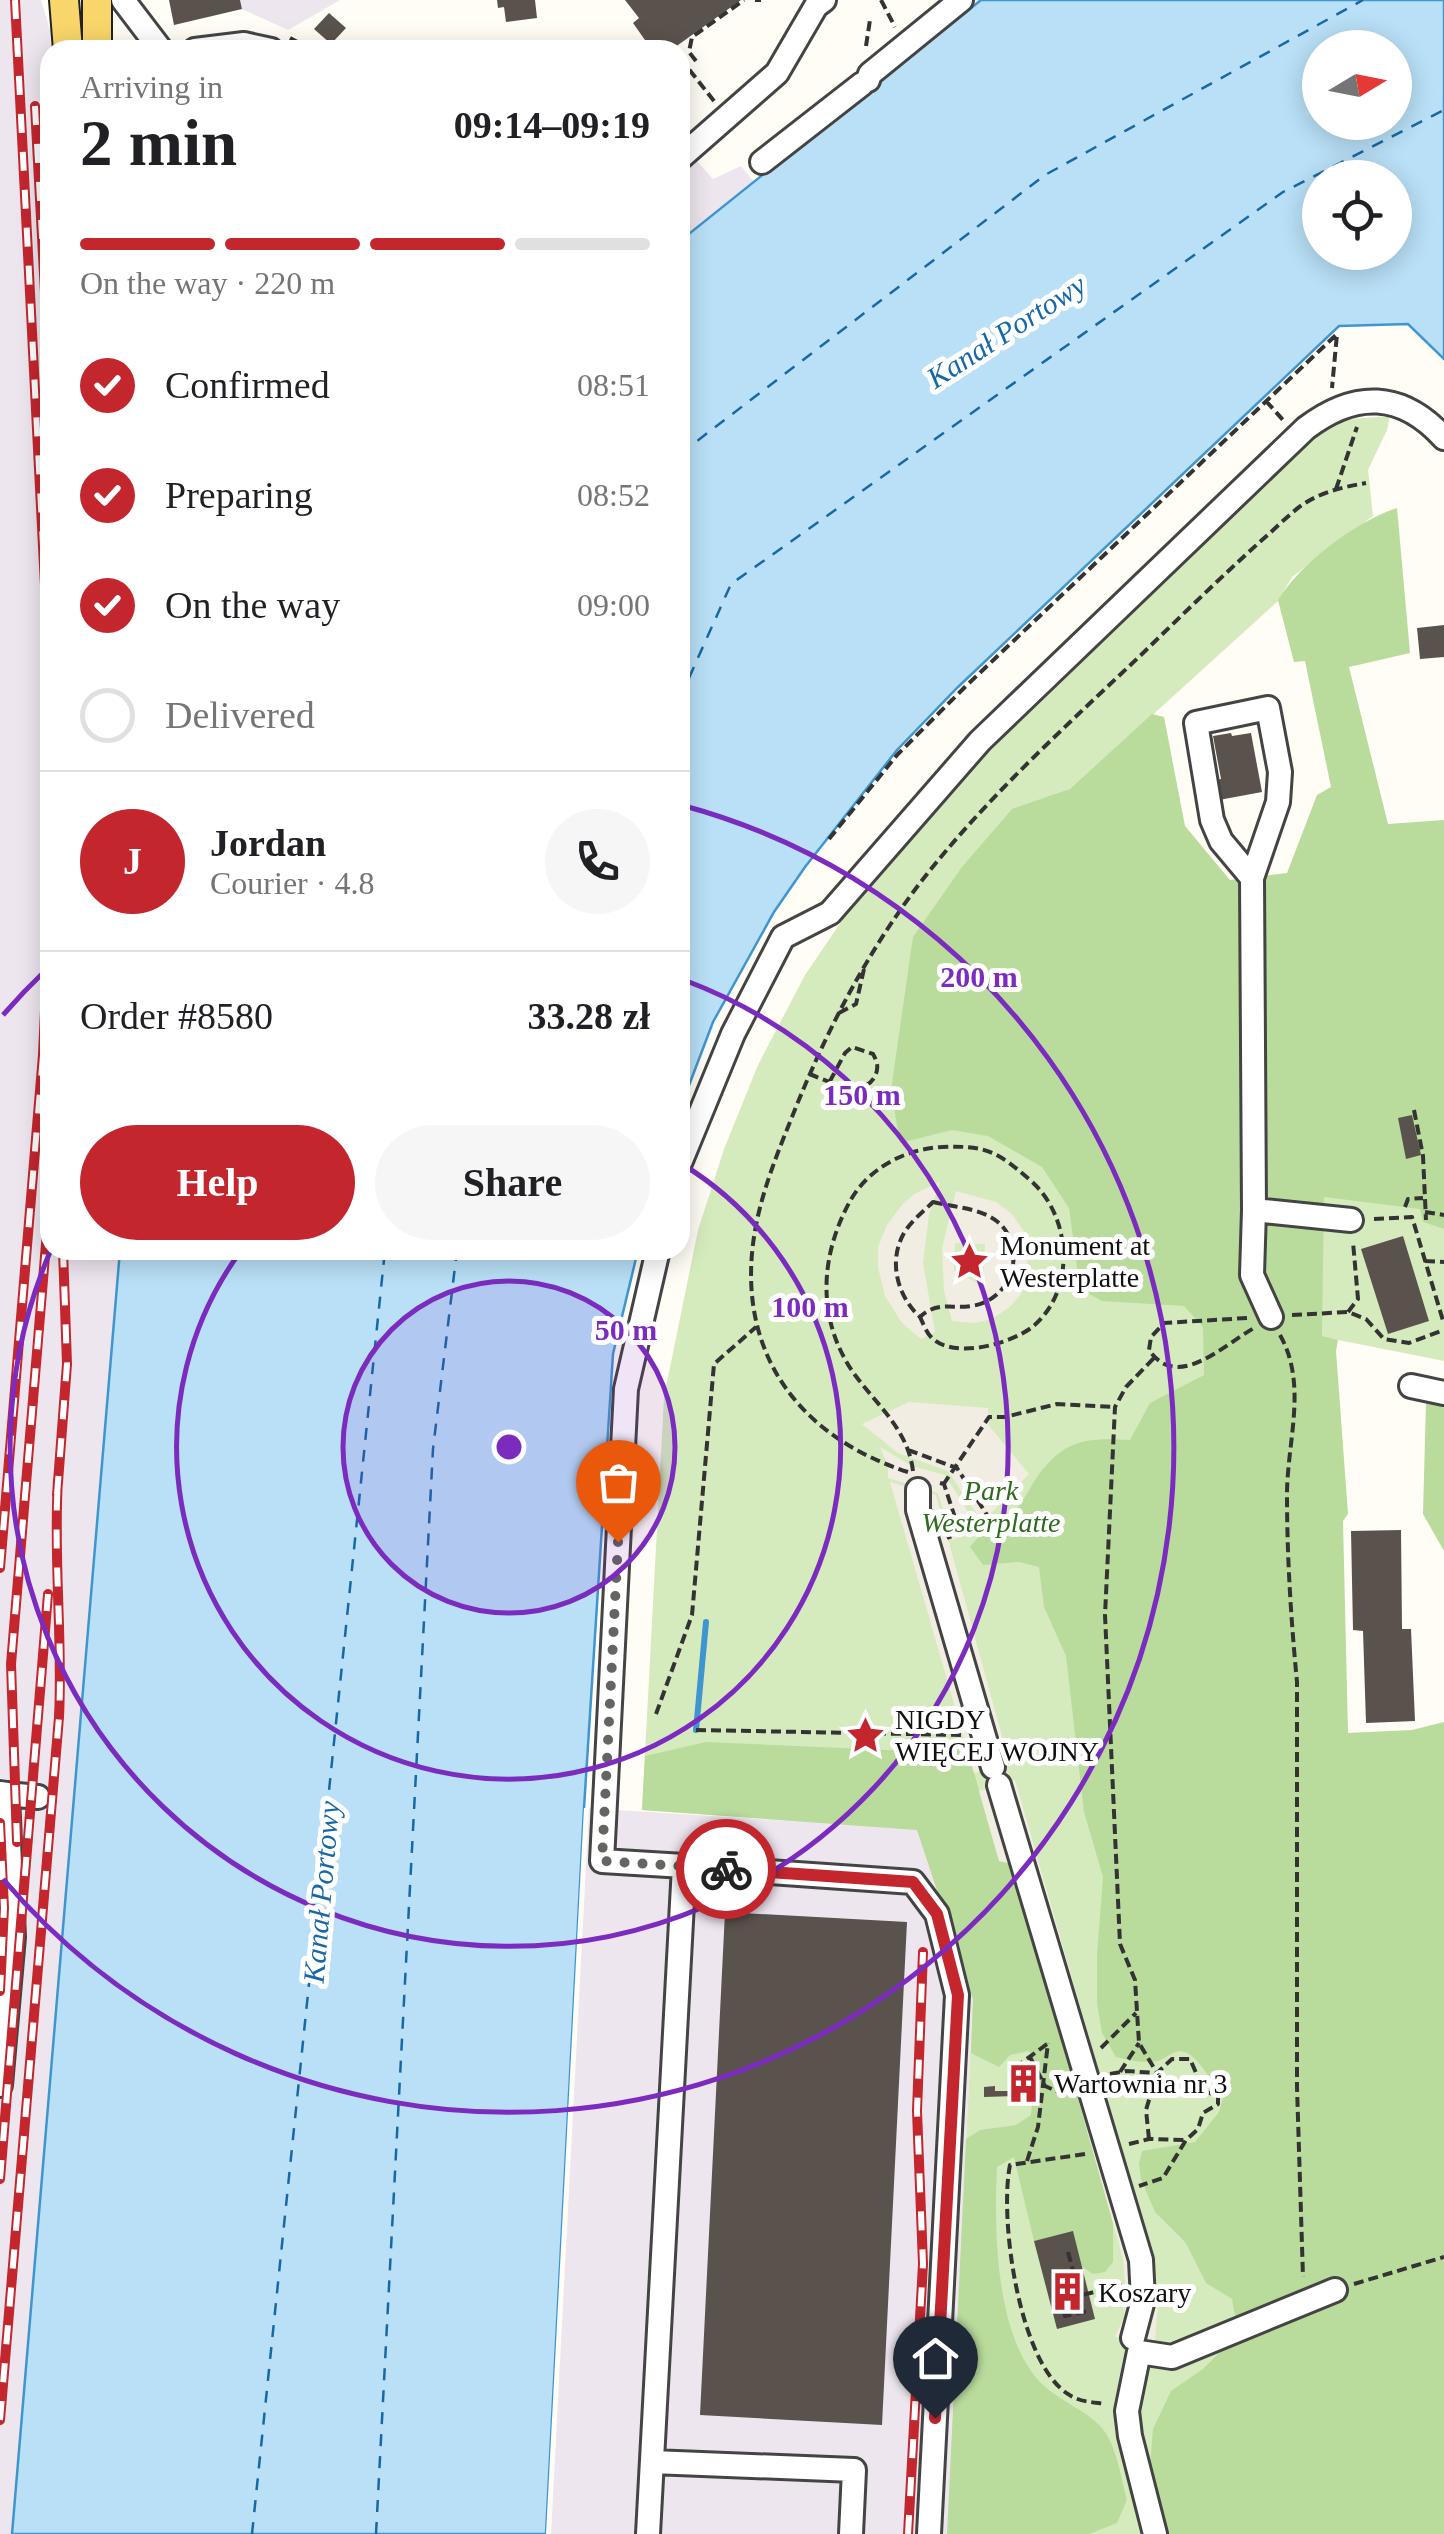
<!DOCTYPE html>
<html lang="en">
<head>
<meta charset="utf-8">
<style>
	body { margin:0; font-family:"Times New Roman",serif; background:#f6f6f6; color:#202124; height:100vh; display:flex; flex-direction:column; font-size:38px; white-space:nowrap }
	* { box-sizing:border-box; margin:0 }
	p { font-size:32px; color:#757577 }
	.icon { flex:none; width:55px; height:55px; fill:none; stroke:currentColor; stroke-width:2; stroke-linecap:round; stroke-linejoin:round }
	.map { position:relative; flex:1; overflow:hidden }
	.drawer { position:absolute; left:40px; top:40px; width:650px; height:1220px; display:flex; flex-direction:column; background:#fff; border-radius:30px; box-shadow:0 5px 25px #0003 }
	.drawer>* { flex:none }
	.needle { width:65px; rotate:80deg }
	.fabs { position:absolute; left:1302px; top:30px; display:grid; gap:20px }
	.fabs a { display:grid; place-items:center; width:110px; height:110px; border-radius:50%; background:#fff; box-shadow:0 5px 25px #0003; font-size:50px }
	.pin { position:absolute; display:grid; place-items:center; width:85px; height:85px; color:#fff; margin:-102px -42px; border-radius:50% 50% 50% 0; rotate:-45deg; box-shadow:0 0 10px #0007 }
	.pin .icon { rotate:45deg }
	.courier { position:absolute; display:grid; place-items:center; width:100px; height:100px; margin:-50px; border:8px solid #c4262e; border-radius:50%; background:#fff; color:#222; box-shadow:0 2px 12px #0007 }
	.summary em { font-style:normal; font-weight:600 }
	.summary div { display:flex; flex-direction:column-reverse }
	.summary { display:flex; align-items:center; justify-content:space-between; height:170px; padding:0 40px }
	h1 { font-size:65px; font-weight:600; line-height:75px }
	.bar { display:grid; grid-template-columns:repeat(4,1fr); gap:15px 10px; align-content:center; height:120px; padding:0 40px }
	.bar i { height:12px; border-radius:8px; background:#e0e0e0 }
	.bar .active { background:#c4262e }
	.bar p { grid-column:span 4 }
	.line { display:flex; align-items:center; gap:25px; padding:0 40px; border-top:2px solid #e0e0e0 }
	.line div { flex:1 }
	.round { display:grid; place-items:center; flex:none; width:105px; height:105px; border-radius:52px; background:#f6f6f6 }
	ol { padding:0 40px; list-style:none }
	li { display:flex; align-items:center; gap:30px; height:110px }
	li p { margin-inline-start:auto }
	li .icon { padding:10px; border-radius:50%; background:#c4262e; color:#fff; stroke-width:4 }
	li:last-child { color:#757577 }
	li i { width:55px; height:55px; border:5px solid #e0e0e0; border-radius:50% }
	.primary-button { display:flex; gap:20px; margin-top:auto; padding:20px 40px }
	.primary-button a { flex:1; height:115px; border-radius:60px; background:#c4262e; color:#fff; font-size:40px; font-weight:600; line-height:115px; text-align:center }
	.primary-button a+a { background:#f6f6f6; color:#202124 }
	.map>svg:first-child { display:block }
</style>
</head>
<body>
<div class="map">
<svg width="1444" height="2534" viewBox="0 0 1444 2534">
	<rect width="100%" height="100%" fill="#fffdf5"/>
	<path fill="#eee6ef" d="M0 0H41L50 30 51 50 50 1250H120L12 2534H0Z
		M240 0H340L288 30 242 9Z
		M697 161 713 179 741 166 754 182 680 241V176Z
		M584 1808 917 1829 973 1999 947 2534H546Z"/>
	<path fill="#d5ebbd" d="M1390 416 1387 430 1368 470 1373 516 1292 577 1278 601 1070 790 1421 1209 1424 1222 1444 1229V1361L1323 1337 1346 2534H947L973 1999 917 1830 642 1810 664 1397 698 1230 724 1149 758 1065 805 975 875 872 1009 726 1322 425 1335 420Z"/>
	<path fill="#b9dc9c" d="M1397 508 1410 653 1349 667 1388 824 1444 820V1229L1423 1222 1420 1209 1324 1197 1322 1336 1338 1340 1336 1351 1348 1514 1343 1521 1348 1733 1412 1730 1444 1722V2534H1163L1149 2478 1153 2429 1171 2391 1203 2369 1225 2347 1235 2316 1232 2299 1206 2283 1186 2243 1155 2212 1141 2179 1139 2164 1142 2151 1195 2142 1219 2112 1224 2095C1212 2084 1199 2058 1187 2053 1175 2047 1167 2059 1157 2061 1143 2064 1129 2060 1116 2057L1102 2033 1097 2003V1955L1103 1877 1084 1812 1066 1656 1044 1607 1039 1567 1019 1562 983 1565 970 1547C984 1528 995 1526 1012 1512 1022 1505 1028 1491 1035 1480 1062 1440 1085 1437 1130 1440L1150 1403 1204 1375 1203 1327 1184 1306 1102 1301 1080 1289 1069 1208 1042 1167 988 1136 952 1130 900 1143 891 1090 913 937 962 867 1012 809 1070 789 1152 714 1164 717 1185 826 1230 880 1287 873 1317 795 1331 787 1305 661 1294 662 1278 600C1301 563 1356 521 1397 508Z
		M1426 1402 1444 1406V1551L1423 1514Z
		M706 1742 932 1752 967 1748 999 1860 1012 1864 1113 2223V2262L1105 2272 1093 2274 1081 2266 1072 2232 1034 2241 1014 2157 997 2167C994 2229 995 2334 1040 2382 1057 2400 1085 2409 1102 2428 1117 2446 1121 2478 1127 2500L1117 2523 1089 2534H947L966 2139 980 2130 1016 2125 1031 2115 1035 2066 1029 2051 1010 2055 999 2067 971 2053 973 1999 917 1830 642 1810 645 1756Z"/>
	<path fill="#f1ede2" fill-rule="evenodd" d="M940 1182 929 1215 923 1263 935 1332 921 1339 902 1323 885 1296 878 1267V1247L887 1225 902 1205 914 1194Z
		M956 1191 996 1202 1012 1214 1027 1236 1029 1254 1021 1294 1010 1307 992 1319 975 1323 952 1321 944 1291 942 1248ZM955 1243 985 1244 983 1286 954 1271Z
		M909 1402 988 1408 989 1426 1029 1474 982 1522 948 1471 898 1453 862 1424Z
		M880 1447 912 1466 945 1475 974 1521 967 1526 971 1532 952 1540 938 1493 888 1478V1466Z
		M890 1482 936 1495 1009 1762 974 1773Z
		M1015 1780 1150 2249 1158 2303 1155 2340 1115 2337 1124 2317 1126 2297 1123 2258 1012 1864 999 1861 979 1791Z"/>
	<path fill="#b9e0f7" stroke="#3f96cf" stroke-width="2.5" fill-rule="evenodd" d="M981 0H1444V359L1408 324 1339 326 958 687 897 750 805 867 774 912 713 1022 680 1109V241ZM1320 48H1395V122H1320ZM1320 178H1395V252H1320Z
		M120 1250H638L613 1354 584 1808 546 2534H12Z"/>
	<path fill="#fffdf5" d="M584 1808H589L551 2534H546Z"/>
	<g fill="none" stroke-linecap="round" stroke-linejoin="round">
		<path stroke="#3f96cf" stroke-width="6" d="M696 1730 706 1622"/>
		<path stroke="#1768a6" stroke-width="2.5" stroke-dasharray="12 10" stroke-linecap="butt" d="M680 454 1045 175 1363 0
			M680 698 731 584 1283 192 1444 110
			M252 2534 385 1250
			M376 2534 433 1449 457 1250"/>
	</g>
	<path fill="#5a524d" d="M169 0H240L242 9 174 25Z
		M497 0H535L537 18 506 22 504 7 498 8Z
		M625 0H741L671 50H652L633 23 639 18Z
		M329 13 346 28 331 44 314 29Z
		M1444 625V657L1420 659 1417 628Z
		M1231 733 1232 736 1251 733 1262 792 1219 800 1215 780 1221 779 1213 736Z
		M1412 1115 1421 1155 1406 1159 1398 1118Z
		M1403 1236 1429 1321 1388 1334 1361 1249Z
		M1401 1530 1402 1629H1411L1415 1721 1366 1723 1363 1631 1353 1630 1351 1531Z
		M725 1912 907 1922 882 2425 700 2415Z
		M1032 2069V2087H1021L1015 2096 984 2097V2087L995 2086V2091H1012L1021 2080 1017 2070Z
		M1073 2231 1095 2319 1057 2329 1034 2241Z"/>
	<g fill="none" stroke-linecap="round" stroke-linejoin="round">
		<defs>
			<path id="minor" d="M123 0 161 50
				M195 50 244 44 271 50
				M868 80 870 74 961 0
				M680 158 777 73 816 6 824 0
				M762 162 862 84
				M1252 878 1221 841 1212 820 1196 723 1268 708 1280 772 1278 802 1252 878 1254 1210
				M680 1163 733 1034 783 937 830 913 980 741 1306 428C1355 391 1401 391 1444 438
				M658 1250 626 1389 602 1861 684 1866
				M1271 1317 1252 1275 1254 1210 1351 1220
				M1411 1386 1444 1393
				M918 1490V1510L993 1767
				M999 1785 1141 2260 1143 2300 1133 2338
				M0 1793 7 1794 13 1937 0 2085
				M7 1794 38 1797
				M652 2462 854 2470 851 2534
				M648 2534 684 1866 913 1882 937 1914 957 1995 929 2534
				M1155 2534 1130 2436 1127 2411 1139 2352 1172 2357 1335 2290"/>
			<path id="major" d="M64 0 68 50
				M97 0V50"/>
		</defs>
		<use href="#minor" stroke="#444" stroke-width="28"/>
		<use href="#major" stroke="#222" stroke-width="32"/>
		<path stroke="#333" stroke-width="4" stroke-dasharray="10 5" stroke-linecap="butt" d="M755 0H761
			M881 0 895 27
			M290 38 312 50
			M866 46 870 20
			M673 48 674 50
			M680 58 714 101
			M696 61 689 52 692 37 744 0
			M1266 401 1283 420
			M1336 489 1357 427
			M829 839 897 755 966 686 1337 334 1332 388
			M839 1013 856 1004 864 969
			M809 1074C826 1080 861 1099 874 1078 879 1069 878 1063 873 1054L852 1047 845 1053 830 1081
			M1414 1110 1423 1156 1426 1220
			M933 1202C965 1210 1006 1208 1013 1250 1017 1277 998 1303 971 1306 951 1309 937 1301 920 1317 897 1296 888 1261 904 1233 911 1221 923 1212 933 1202Z
			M1405 1207 1408 1199 1423 1198
			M1425 1212 1444 1215
			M1374 1219 1412 1217 1444 1324
			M1425 1261 1444 1262
			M1348 1312 1358 1299 1353 1242
			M1292 1315 1348 1312 1366 1319 1384 1339 1409 1343 1444 1330
			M1247 1318 1164 1323 1151 1337 1149 1350C1177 1391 1221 1347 1254 1328
			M1280 1335C1308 1385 1287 1441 1287 1495 1287 1557 1291 1620 1297 1682V2087L1303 2277
			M908 1450 957 1468 987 1515 969 1529 947 1538
			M913 1471C908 1430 878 1406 855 1375 817 1322 819 1259 849 1203 867 1169 904 1149 942 1147 986 1145 998 1152 1030 1180 1072 1216 1077 1292 1031 1328 1009 1344 953 1360 931 1337 926 1332 923 1323 920 1317
			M908 1472C802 1438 739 1357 753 1244 759 1196 778 1152 796 1107 828 1028 868 951 920 883 984 800 1065 727 1141 655 1181 616 1221 577 1262 540 1275 529 1288 515 1302 505 1321 492 1343 487 1366 483
			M940 1483 944 1484 960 1533
			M943 1485 989 1417H1005L1057 1404 1115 1407
			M656 1714 692 1615 714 1364 756 1327
			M696 1730 963 1735
			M1101 2048 1136 2013
			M1030 2057 1045 2086 1070 2097
			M1120 2072 1139 2043
			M1110 2074 1126 2071 1157 2073 1172 2059H1190L1204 2091 1218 2096V2104L1203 2113 1198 2129 1186 2140 1163 2178 1139 2186
			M1012 2083 1016 2067 1047 2044
			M1149 2139 1146 2110 1157 2073 1139 2043 1135 1980 1120 1944 1105 1615 1115 1407 1126 1387 1154 1358
			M1129 2144 1149 2139 1186 2140
			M1085 2154 1010 2165C999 2219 1019 2363 1068 2394 1079 2402 1092 2402 1106 2404
			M1027 2161 1038 2127 1048 2043
			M1068 2252 1084 2312 1065 2316 1062 2300 1123 2285
			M1354 2284 1444 2257"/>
		<use href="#minor" stroke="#fff" stroke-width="22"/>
		<use href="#major" stroke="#f9d66b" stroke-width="28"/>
		<defs>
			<path id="rail" d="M15 0 50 683
				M35 106 50 386
				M57 1495 67 1364 63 1250
				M0 1568 43 1055 50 898
				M0 1823 4 1908 0 1991
				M17 1842 11 1664 50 1196
				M0 2179 48 1594
				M0 2420 59 1717C63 1638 53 1559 58 1480
				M908 2534 923 2264 917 2111 923 1952"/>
		</defs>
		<use href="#rail" stroke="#c4262e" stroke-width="10"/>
		<use href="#rail" stroke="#fff" stroke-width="6" stroke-dasharray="19" stroke-linecap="butt"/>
	</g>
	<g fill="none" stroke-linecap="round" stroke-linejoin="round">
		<path stroke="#646461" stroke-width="10" stroke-dasharray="0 18" d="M618 1542 602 1861 726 1869"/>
		<path stroke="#c4262e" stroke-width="12" d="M726 1869 913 1882 937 1914 958 1995 935 2418"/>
	</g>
	<circle cx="509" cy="1447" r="166" fill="#7b2cbf" fill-opacity=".12"/>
	<g fill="none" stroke="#7b2cbf" stroke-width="5">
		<circle cx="509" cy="1447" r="166"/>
		<path d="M682 1164A332 332 0 1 1 240 1252"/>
		<path d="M684 980A499 499 0 1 1 50 1252"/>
		<path d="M3 1015A665 665 0 0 1 47 969M681 805A665 665 0 1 1 3 1879"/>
	</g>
	<defs>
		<symbol id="sight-bare" viewBox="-9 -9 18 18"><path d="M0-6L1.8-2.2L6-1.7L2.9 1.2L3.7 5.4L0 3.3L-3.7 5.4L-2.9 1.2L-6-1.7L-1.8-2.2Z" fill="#c4262e" stroke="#fff" stroke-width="2.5" paint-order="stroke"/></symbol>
		<symbol id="building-bare" viewBox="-9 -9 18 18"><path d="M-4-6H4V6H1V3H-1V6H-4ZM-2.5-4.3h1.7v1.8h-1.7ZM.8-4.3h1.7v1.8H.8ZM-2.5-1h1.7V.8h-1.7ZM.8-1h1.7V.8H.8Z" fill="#c4262e" stroke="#fff" stroke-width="2.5" paint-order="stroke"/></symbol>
	</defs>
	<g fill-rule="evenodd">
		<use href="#sight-bare" x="942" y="1234" width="55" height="55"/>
		<use href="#sight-bare" x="838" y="1708" width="55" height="55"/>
		<use href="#building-bare" x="996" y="2056" width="55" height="55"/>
		<use href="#building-bare" x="1040" y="2264" width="55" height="55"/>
	</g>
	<g text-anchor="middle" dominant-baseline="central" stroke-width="10" stroke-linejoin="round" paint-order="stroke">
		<g font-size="28" fill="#111" stroke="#fff" text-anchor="start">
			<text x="1000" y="1245">Monument at<tspan x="1000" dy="32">Westerplatte</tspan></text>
			<text x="895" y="1719">NIGDY<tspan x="895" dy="32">WIĘCEJ WOJNY</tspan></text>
			<text x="1054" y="2083">Wartownia nr 3</text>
			<text x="1098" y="2292">Koszary</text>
		</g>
		<g font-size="28" font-style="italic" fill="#2f6b1f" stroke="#fff">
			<text x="991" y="1490">Park<tspan x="991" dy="32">Westerplatte</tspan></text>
		</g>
		<g font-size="30" font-style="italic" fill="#1768a6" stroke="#fff">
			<text transform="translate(1006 331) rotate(-33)">Kanał Portowy</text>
			<text transform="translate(321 1892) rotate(-85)">Kanał Portowy</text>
		</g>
	</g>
	<circle cx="509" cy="1447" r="15" fill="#7b2cbf" stroke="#fff" stroke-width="5"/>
	<g font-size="30" text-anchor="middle" font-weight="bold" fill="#7b2cbf" stroke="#fff" stroke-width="10" stroke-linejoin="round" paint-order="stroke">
		<text x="979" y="987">200 m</text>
		<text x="862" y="1105">150 m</text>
		<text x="810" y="1317">100 m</text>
		<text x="626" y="1340">50 m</text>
	</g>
</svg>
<div class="fabs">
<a><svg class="needle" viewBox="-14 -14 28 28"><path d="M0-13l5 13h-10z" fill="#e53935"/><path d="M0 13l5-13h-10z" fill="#757577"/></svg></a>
<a><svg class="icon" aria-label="locate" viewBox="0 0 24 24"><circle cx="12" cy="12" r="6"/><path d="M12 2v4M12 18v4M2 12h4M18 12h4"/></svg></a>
</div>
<div class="pin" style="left:618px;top:1542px;background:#ea580c"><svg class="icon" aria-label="bag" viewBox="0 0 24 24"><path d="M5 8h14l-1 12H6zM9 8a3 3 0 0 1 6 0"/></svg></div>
<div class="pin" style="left:935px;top:2418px;background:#1f2937"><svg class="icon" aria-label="home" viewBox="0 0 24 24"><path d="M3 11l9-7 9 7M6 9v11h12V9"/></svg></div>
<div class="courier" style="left:726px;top:1869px"><svg class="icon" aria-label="bike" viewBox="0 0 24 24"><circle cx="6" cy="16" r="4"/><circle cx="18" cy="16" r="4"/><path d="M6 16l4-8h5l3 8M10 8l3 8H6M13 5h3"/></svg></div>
<section class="drawer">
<div class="summary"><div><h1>2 min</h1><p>Arriving in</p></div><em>09:14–09:19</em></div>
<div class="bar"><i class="active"></i><i class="active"></i><i class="active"></i><i></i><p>On the way · 220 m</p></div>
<ol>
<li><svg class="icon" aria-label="check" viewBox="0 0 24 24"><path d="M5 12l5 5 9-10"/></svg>Confirmed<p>08:51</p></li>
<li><svg class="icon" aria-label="check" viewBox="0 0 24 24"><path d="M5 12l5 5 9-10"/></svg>Preparing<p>08:52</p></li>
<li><svg class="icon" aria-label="check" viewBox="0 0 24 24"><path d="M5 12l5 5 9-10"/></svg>On the way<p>09:00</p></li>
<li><i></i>Delivered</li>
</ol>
<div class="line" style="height:180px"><b class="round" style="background:#c4262e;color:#fff">J</b><div><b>Jordan</b><p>Courier · 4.8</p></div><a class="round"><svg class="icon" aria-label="phone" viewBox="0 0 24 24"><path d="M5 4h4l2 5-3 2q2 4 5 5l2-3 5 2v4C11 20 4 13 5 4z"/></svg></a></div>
<div class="line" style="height:130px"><div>Order #8580</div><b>33.28 zł</b></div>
<div class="primary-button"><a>Help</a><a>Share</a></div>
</section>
</div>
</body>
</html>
